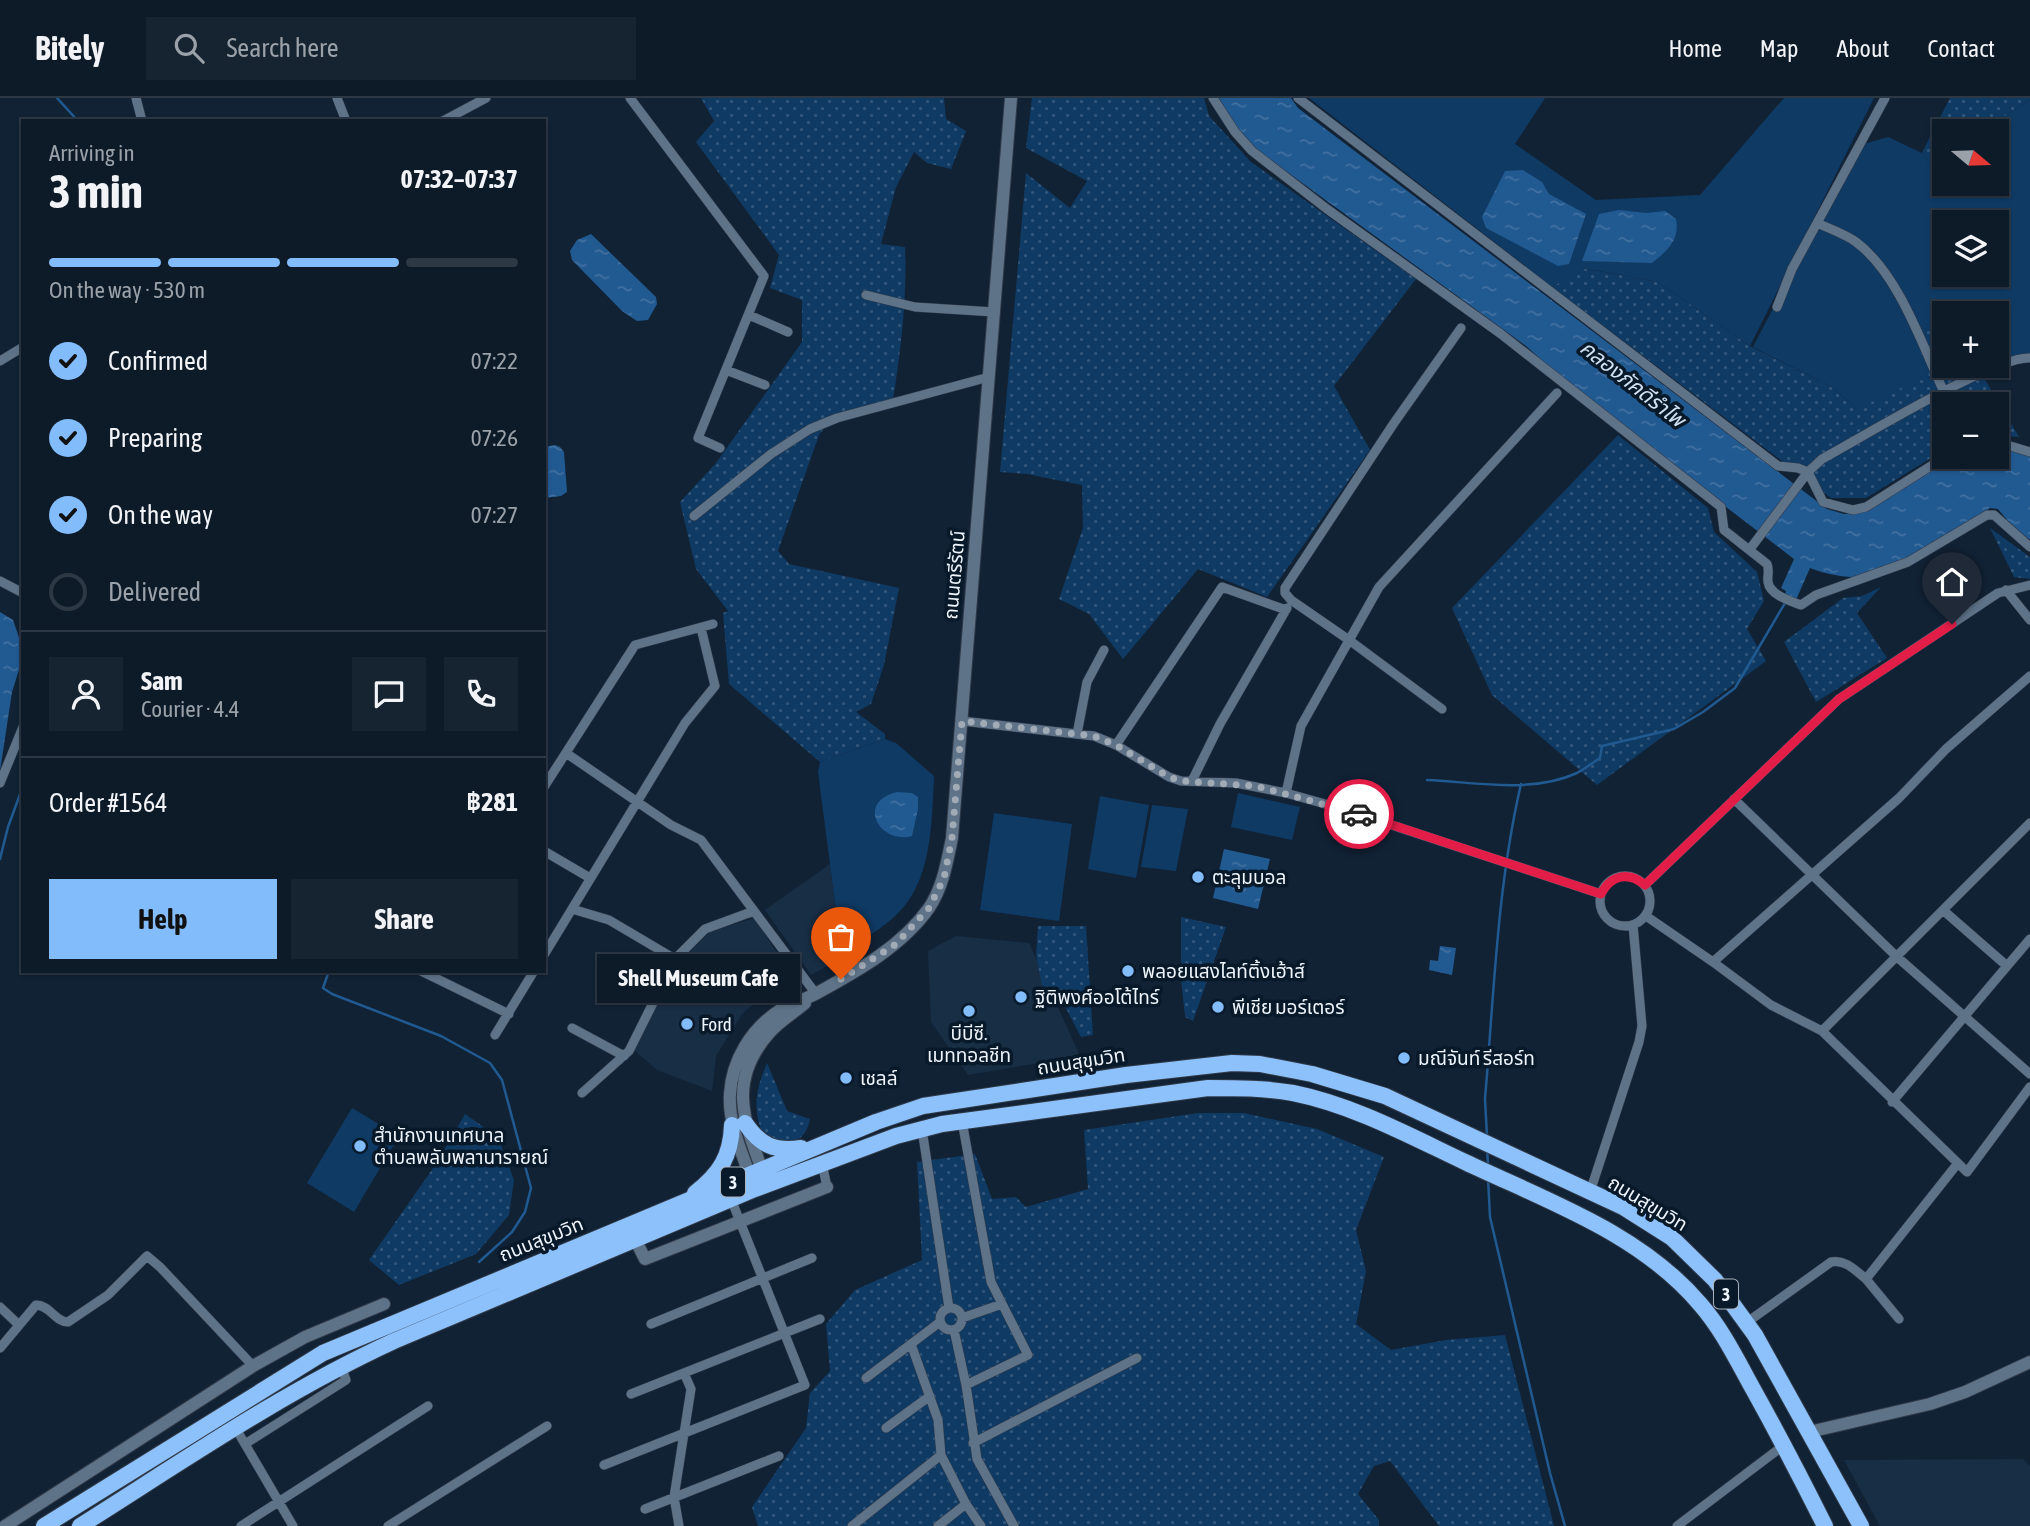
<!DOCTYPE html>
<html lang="en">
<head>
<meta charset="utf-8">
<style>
	body { margin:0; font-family:"Asap Condensed","Noto Sans Thai",sans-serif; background:#162330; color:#f1f3f6; height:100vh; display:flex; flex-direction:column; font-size:26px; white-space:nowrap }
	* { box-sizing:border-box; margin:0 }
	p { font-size:23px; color:#9aa1a8 }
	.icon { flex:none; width:38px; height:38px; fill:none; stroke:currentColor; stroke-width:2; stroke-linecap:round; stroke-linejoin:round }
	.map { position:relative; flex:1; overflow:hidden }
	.panel { position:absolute; left:21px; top:21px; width:525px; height:854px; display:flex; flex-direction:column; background:#0d1a28; border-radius:0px; box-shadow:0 2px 5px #0004,0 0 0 2px #2d3845 }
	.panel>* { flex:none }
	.needle { width:46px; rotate:109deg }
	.fabs { position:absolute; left:1932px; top:21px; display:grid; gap:14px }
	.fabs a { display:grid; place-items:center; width:77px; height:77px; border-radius:0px; background:#0d1a28; box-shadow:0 2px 5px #0004,0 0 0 2px #2d3845; font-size:35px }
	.pin { position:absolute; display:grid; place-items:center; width:60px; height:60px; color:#fff; margin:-72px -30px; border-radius:50% 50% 50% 0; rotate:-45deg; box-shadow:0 0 7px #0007 }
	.pin .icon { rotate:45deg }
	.courier { position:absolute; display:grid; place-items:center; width:70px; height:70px; margin:-35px; border:5px solid #e11d48; border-radius:50%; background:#fff; color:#222; box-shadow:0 2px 9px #0007 }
	.bubble { position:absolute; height:49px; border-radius:0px; background:#0d1a28; box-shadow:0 2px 5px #0004,0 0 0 2px #2d3845; font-size:23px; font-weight:700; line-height:49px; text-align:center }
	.overview em { font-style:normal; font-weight:700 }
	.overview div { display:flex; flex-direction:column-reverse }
	.overview { display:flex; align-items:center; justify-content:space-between; height:119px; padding:0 28px }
	h1 { font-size:46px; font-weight:700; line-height:52px }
	.bar { display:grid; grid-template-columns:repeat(4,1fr); gap:10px 7px; align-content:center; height:84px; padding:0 28px }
	.bar i { height:9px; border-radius:5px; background:#2d3845 }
	.bar .on { background:#83bcfb }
	.bar p { grid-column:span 4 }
	.line { display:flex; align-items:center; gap:18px; padding:0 28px; border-top:2px solid #2d3845 }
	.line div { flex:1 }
	.round { display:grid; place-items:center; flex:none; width:74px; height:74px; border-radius:0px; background:#162330 }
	ol { padding:0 28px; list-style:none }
	li { display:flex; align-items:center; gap:21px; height:77px }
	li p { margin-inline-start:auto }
	li .icon { padding:7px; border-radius:50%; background:#83bcfb; color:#111; stroke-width:4 }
	li:last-child { color:#9aa1a8 }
	li i { width:38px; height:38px; border:4px solid #2d3845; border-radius:50% }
	.cta { display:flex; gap:14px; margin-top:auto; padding:14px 28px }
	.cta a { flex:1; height:80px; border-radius:0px; background:#83bcfb; color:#111; font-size:28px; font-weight:700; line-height:80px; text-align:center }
	.cta a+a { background:#162330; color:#f1f3f6 }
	header { display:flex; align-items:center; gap:42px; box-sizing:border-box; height:98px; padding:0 35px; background:#0d1a28; border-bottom:2px solid #2d3845 }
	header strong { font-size:33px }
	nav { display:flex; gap:38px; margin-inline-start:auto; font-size:24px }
	.search { width:490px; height:63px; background:#162330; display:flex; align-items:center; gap:18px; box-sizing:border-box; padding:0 24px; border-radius:0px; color:#9aa1a8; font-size:26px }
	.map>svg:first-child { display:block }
</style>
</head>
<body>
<header>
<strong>Bitely</strong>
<div class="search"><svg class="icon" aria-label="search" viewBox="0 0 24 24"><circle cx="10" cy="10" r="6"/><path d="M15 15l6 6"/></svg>Search here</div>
<nav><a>Home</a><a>Map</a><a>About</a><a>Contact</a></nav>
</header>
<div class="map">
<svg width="2030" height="1428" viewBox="0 0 2030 1428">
	<defs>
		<pattern id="grass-dots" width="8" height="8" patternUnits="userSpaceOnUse" patternTransform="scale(1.75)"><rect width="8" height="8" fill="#0f3a64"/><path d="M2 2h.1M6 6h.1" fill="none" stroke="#32577b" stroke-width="1.8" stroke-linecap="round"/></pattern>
		<pattern id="water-ripples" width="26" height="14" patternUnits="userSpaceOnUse" patternTransform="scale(1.75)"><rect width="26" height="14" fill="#215991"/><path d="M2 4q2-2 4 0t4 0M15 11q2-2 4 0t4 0" fill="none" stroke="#4271a1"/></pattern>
	</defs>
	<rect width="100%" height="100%" fill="#112235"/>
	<path fill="#182e45" d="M830 766 842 860 811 877 765 812Z
		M754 820 795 882 766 905 761 900 742 916 716 958 712 993 657 972 634 952 679 863 710 834Z
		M956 838 1029 845 1080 958 968 977 931 924 928 853Z
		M2023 1361 2030 1368V1428H1880L1844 1362Z"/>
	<path fill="url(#grass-dots)" d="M701 0H944L946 21 966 33 951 71 927 65 914 54 896 89 881 146 905 149C907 201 901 251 893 302L832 320 819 337 778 453 789 466 899 490 884 567 871 606 856 614 885 636V641L820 664 729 586 723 515 728 513 696 471 680 404 716 365 802 244V202L770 190 779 157 696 44 714 23Z
		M1032 0H1204L1209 18 1251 64 1416 181 1334 288 1370 352 1267 499 1198 471 1123 561 1089 516 1059 501 1083 430 1082 387 1027 376 1000 374 1026 75 1070 110 1087 83 1026 50Z
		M1950 0H2030V2L1980 33H1944V55L1929 64 1922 55Z
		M1582 170 1658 184 1750 248 1832 289 1857 311 1913 233 1944 227V268H1977L2019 339 1997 337V306H1944V352L1866 400H1831L1552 189Z
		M1618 337 1708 410 1714 434 1757 474 1764 503 1747 531 1766 563 1597 687 1492 597 1452 510Z
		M1990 430 2030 459V481L2014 479Z
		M1881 489 1857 515 1887 560 1816 604 1784 544 1843 500 1862 498Z
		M1181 819 1226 829 1193 923 1185 919 1181 881Z
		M1038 828H1086L1093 937 1081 939 1057 893 1042 888 1036 857Z
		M767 965 787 1013 810 1021C807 1035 802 1041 789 1046L763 1037C752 1009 756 992 767 965Z
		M1198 1015H1244L1317 1031 1384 1059 1356 1132 1366 1173 1356 1226 1391 1252 1446 1242 1505 1237 1554 1428H1439L1390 1363 1374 1368 1358 1396 1379 1422V1428H758L752 1409 806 1330 810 1295 830 1273 826 1226 855 1192 922 1162 917 1064 975 1056 992 1101 1016 1099 1026 1109 1088 1091 1084 1032Z
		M465 1016 498 1039 514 1082 509 1117 476 1156 399 1187 369 1162 438 1063Z"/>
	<path fill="#0f3a64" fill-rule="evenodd" d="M1309 0H1545L1515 46 1596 102 1700 97 1784 0H1874L1750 248 1658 184 1583 170 1552 189Z
		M2030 2V255L1997 265V215H1944V227L1913 233 1929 277 1857 311 1832 289 1753 249 1857 48 1888 39 1922 55 1929 64 1944 55V86H1997V33H1980ZM1944 124H1997V177H1944Z
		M885 641 896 645 934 678C932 721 932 779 901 812 884 831 860 841 842 859L818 674 820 664Z
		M1238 695 1300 709 1292 742 1231 729Z
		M1100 698 1149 707 1136 780 1088 771Z
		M1152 707 1188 711 1176 773 1141 769Z
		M994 715 1072 726 1059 823 980 812Z
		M352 1010 399 1038 354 1114 307 1085Z"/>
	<path fill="url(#water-ripples)" d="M1219 0H1291L1298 10 1827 411 1844 416 1861 414 1952 359H1997V347L2030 358V442L2012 428 1998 411 1990 410C1953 433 1906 470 1864 478 1847 481 1826 476 1810 470L1796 502 1785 496 1786 493 1781 490 1794 461 1585 301 1526 248 1257 52 1233 24Z
		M1523 72 1542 84 1549 96 1586 116 1569 166 1558 168 1486 130 1482 119 1505 73Z
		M1619 112 1646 115 1665 113 1676 121C1680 142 1667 153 1652 165L1582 163 1599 116Z
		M591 136 656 199 657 206 648 222 637 223 622 213 572 162 570 153 577 142Z
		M555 347 560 349 564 354 567 394 561 398 544 400V349Z
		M0 514 13 522 23 551V559L12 594 0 673Z
		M897 694 912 695 918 699V711L912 738C880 747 855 704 897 694Z
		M1224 751 1270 761 1258 811 1213 800Z
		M1440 848 1456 850 1452 877 1429 872 1430 862 1438 863Z"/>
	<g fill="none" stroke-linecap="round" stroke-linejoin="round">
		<path stroke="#215991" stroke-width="2.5" d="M57 0 78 23
			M1427 682C1475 684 1531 696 1577 675 1585 671 1592 665 1600 660L1602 648 1674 631 1703 614 1735 590 1785 505
			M0 761 8 729 23 688
			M329 873 323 890 332 896 441 938 490 965 502 982 531 1090 525 1114 512 1134 479 1164
			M1487 1038 1485 1001C1494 896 1497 789 1521 686
			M1487 1052 1488 1066
			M1488 1080 1490 1119 1550 1375 1565 1428"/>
		<defs>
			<path id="street" d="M136 0 142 23
				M337 0 346 23
				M630 0 764 178 698 340 720 350
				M1213 0 1235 34 1252 53 1327 111 1501 236 1721 409 1724 432 1767 466C1770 473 1767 477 1768 484 1770 497 1790 503 1801 507L1816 497 1908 464 1987 417H1994L2030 449
				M1298 0 1778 368 1798 370 1808 374 1823 404 1853 412 1866 409 1945 359
				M443 23 486 0
				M1817 125C1830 131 1845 136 1856 144 1899 176 1922 247 1944 294
				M866 197 915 209 994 214
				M1777 209 1792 171 1885 0
				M749 217 788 234
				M0 263 23 249
				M726 272 765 287
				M1997 344 2030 354
				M694 418 771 356 810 331 837 320 989 279
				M1750 451 1808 374 1822 361C1859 341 1997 257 2030 260
				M0 483 23 495
				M2006 492 2030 522
				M1442 611 1349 542 1291 502 1285 495V490L1394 325 1461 230
				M962 623 1094 638 1116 647 1169 679 1181 683 1236 685 1286 695 1343 711 1601 796
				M1077 636 1087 584 1104 552
				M1116 647 1222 489 1286 512
				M566 655 671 727 701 742 816 896
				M1192 683 1220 626 1287 510
				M0 685 23 629
				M544 689 635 547 713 526
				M1286 695 1301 628 1379 489 1557 295
				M1734 701 1896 858 2030 976
				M544 753 590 780
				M1600 803a25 25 0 1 1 50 0a25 25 0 1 1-50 0Z
				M1645 787 1839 601 1998 495 2030 487
				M572 811 609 822 675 861
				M1944 813 2007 868
				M1646 818 1713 864 1771 907 1822 933 1967 1074 2030 989
				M544 857 685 625 715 588 701 530
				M1713 864 1899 700 1946 651 2030 578
				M421 873 509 916
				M572 930 624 958
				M1822 933 2030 725
				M495 937 534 873
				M582 995 629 953 675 861 705 831 754 813
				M1892 1004 2030 841
				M962 1023 991 1184 1028 1257 966 1287
				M922 1031 949 1210
				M822 1065 827 1089
				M1590 1094 1639 944 1642 928 1633 827
				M1866 1181 1899 1221
				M0 1209 19 1227
				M940 1221a11 11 0 1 1 22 0a11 11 0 1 1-22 0Z
				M962 1220 1002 1206
				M1746 1225 1831 1164C1845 1161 1855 1172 1866 1181L1958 1065
				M651 1226 812 1160
				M954 1232 966 1287 977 1361 1014 1428
				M911 1246 938 1322 941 1357 966 1406 981 1428
				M0 1250 36 1207C50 1207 55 1224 68 1224L108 1197 147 1158 160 1169 253 1268
				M866 1280 940 1224
				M631 1296 820 1221
				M235 1329 293 1428
				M886 1330 930 1298
				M973 1345 1137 1260
				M245 1346 346 1282 341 1267
				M604 1367 805 1287 731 1101
				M645 1411 779 1358
				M241 1428 428 1308
				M388 1428 547 1328
				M679 1428 674 1399 691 1291 684 1275
				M852 1428 941 1357
				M938 1428 966 1406
				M1677 1428 1784 1347"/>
			<path id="secondary" d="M765 1080C745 1025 725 983 771 933 781 922 795 914 805 905
				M752 1084C743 1056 728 1027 730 996 732 962 751 931 780 912 792 905 807 901 819 894 859 872 902 848 929 810 943 789 947 764 952 740L1011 0
				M635 1141 645 1161 827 1089
				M1809 1334 1930 1306 1965 1294 2030 1264
				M5 1428 253 1268 305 1239 384 1206"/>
			<path id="highway" d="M745 1025C760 1047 774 1054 801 1050
				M695 1095C720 1076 731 1058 732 1027
				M44 1428 323 1255 876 1024 923 1008 1126 977 1232 965 1260 966 1312 976 1385 998 1623 1109 1672 1140 1715 1182 1755 1237 1861 1428
				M80 1428C183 1363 283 1294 394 1243L755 1091 896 1038 942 1026 1208 990C1236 990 1265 990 1293 995 1353 1007 1410 1038 1465 1064 1547 1103 1640 1135 1700 1206 1722 1231 1737 1262 1753 1291 1778 1336 1802 1382 1825 1428"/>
		</defs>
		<use href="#street" stroke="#303a48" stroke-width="10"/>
		<use href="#secondary" stroke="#303a48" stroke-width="14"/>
		<use href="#highway" stroke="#303a48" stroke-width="18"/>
		<use href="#street" stroke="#5e7288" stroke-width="9"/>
		<use href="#secondary" stroke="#5e7288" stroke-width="12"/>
		<use href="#highway" stroke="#8dc1fb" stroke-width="16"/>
	</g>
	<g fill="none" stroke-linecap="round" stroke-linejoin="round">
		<path stroke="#a1abb6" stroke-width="7" stroke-dasharray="0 12.6" d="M841 881 896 846 929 810 944 780 952 740 962 623 1094 638 1116 647 1169 679 1181 683 1256 688 1359 716"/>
		<path stroke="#e11d48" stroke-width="9" d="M1359 716 1601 796C1611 777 1628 773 1645 787L1839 601 1952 526"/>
	</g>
	<g fill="#83bcfb" stroke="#08192a" stroke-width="2.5">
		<circle cx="1198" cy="779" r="7"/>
		<circle cx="1128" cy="873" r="7"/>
		<circle cx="1021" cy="899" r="7"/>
		<circle cx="1218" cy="909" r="7"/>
		<circle cx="969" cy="913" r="7"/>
		<circle cx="687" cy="926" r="7"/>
		<circle cx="1404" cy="960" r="7"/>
		<circle cx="846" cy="980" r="7"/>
		<circle cx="360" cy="1048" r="7"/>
	</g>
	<g text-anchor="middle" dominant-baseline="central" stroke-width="7" stroke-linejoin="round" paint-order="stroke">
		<g fill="#08192a" stroke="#a9b3bd" stroke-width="2">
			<rect x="721" y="1069.5" width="24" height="29" rx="5"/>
			<rect x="1714" y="1181.5" width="24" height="29" rx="5"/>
		</g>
		<g font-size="18" font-weight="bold" fill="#eef5fc">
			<text x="733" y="1084">3</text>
			<text x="1726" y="1196">3</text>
		</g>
		<g font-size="19" fill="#eef5fc" stroke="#08192a">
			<text transform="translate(954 477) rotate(-85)">ถนนตรีรัตน์</text>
			<text transform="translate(1081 963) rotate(-9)">ถนนสุขุมวิท</text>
			<text transform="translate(1648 1105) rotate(31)">ถนนสุขุมวิท</text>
			<text transform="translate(541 1141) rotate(-22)">ถนนสุขุมวิท</text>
		</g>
		<g font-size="19" fill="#eef5fc" stroke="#08192a" text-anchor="start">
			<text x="1212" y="779">ตะลุมบอล</text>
			<text x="1142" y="873">พลอยแสงไลท์ติ้งเฮ้าส์</text>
			<text x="1035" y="899">ฐิติพงศ์ออโต้ไทร์</text>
			<text x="1232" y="909">พีเชีย มอร์เตอร์</text>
			<text x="701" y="926">Ford</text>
			<text x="969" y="935" text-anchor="middle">บีบีซี.<tspan x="969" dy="22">เมททอลชีท</tspan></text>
			<text x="1418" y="960">มณีจันท์ รีสอร์ท</text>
			<text x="860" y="980">เชลล์</text>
			<text x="374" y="1037">สำนักงานเทศบาล<tspan x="374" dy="22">ตำบลพลับพลานารายณ์</tspan></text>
		</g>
		<g font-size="21" font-style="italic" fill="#d3e2f2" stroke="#08192a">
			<text transform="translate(1633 285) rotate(38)">คลองภัคดีรำไพ</text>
		</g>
	</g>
</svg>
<div class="fabs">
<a><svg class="needle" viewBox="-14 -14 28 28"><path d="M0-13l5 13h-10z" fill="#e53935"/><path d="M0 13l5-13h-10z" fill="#9aa1a8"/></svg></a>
<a><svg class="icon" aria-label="layers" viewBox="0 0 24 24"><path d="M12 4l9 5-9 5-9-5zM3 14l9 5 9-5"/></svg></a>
<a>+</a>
<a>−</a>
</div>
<div class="pin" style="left:841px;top:881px;background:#ea580c"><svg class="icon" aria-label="bag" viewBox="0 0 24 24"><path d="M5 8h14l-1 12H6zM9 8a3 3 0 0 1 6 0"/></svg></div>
<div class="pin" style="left:1952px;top:526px;background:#1f2937"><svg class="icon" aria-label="home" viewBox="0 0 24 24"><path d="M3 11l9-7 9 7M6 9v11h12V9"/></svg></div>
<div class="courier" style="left:1359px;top:716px"><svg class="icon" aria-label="car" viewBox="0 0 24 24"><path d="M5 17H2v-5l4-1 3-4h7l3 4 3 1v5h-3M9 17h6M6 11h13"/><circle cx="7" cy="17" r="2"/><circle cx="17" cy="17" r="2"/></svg></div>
<div class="bubble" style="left:597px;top:856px;width:203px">Shell Museum Cafe</div>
<section class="panel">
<div class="overview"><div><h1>3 min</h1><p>Arriving in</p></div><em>07:32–07:37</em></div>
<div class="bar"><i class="on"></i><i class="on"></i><i class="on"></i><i></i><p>On the way · 530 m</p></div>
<ol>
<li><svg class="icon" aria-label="check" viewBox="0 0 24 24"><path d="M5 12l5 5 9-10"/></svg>Confirmed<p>07:22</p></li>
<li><svg class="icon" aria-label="check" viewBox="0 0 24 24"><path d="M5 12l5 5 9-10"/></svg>Preparing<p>07:26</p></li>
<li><svg class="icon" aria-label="check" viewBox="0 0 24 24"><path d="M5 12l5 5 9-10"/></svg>On the way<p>07:27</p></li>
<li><i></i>Delivered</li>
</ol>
<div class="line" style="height:126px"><a class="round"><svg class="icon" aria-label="person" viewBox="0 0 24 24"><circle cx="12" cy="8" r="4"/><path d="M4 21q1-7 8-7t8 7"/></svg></a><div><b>Sam</b><p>Courier · 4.4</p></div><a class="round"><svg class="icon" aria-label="chat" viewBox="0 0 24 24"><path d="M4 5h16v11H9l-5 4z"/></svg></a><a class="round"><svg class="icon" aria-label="phone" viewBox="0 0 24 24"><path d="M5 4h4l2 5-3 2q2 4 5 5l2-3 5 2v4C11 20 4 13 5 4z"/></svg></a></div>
<div class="line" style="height:91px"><div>Order #1564</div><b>฿281</b></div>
<div class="cta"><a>Help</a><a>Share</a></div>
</section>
</div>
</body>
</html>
